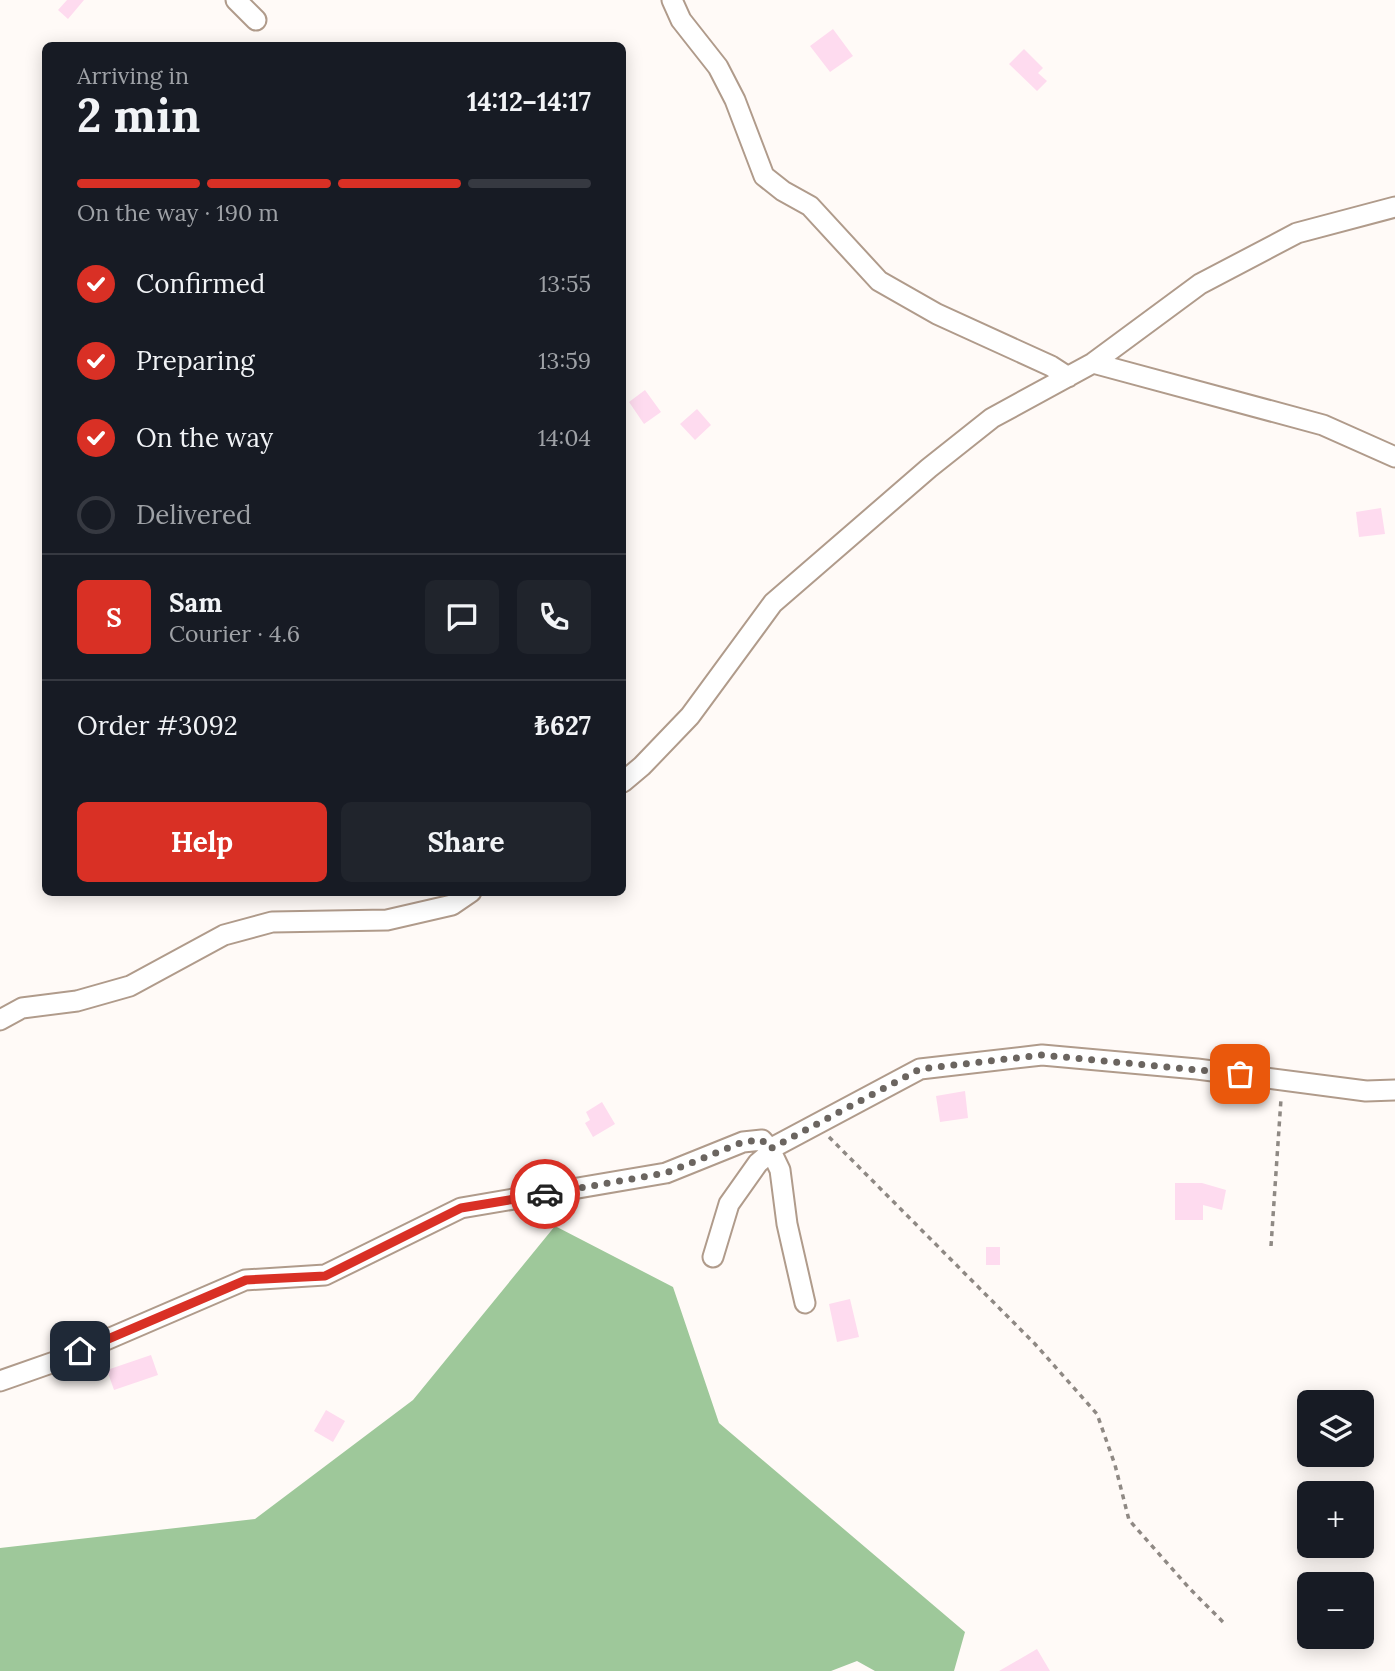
<!DOCTYPE html>
<html lang="en">
<head>
<meta charset="utf-8">
<style>
	body { margin:0; font-family:Lora,serif; background:#20242c; color:#f1f3f6; height:100vh; display:flex; flex-direction:column; font-size:26px; white-space:nowrap }
	* { box-sizing:border-box; margin:0 }
	p { font-size:23px; color:#9ea1a6 }
	.icon { flex:none; width:38px; height:38px; fill:none; stroke:currentColor; stroke-width:2; stroke-linecap:round; stroke-linejoin:round }
	.map { position:relative; flex:1; overflow:hidden }
	.sheet { position:absolute; left:42px; top:42px; width:584px; height:854px; display:flex; flex-direction:column; background:#171b24; border-radius:10px; box-shadow:0 4px 18px #0003 }
	.sheet>* { flex:none }
	.fabs { position:absolute; left:1297px; top:1390px; display:grid; gap:14px }
	.fabs a { display:grid; place-items:center; width:77px; height:77px; border-radius:10px; background:#171b24; box-shadow:0 4px 18px #0003; font-size:35px }
	.pin { position:absolute; display:grid; place-items:center; width:60px; height:60px; color:#fff; margin:-30px; border-radius:14px; box-shadow:0 4px 10px #0006 }
	.courier { position:absolute; display:grid; place-items:center; width:70px; height:70px; margin:-35px; border:5px solid #d93025; border-radius:50%; background:#fff; color:#222; box-shadow:0 2px 9px #0007 }
	.summary em { font-style:normal; font-weight:700 }
	.summary div { display:flex; flex-direction:column-reverse }
	.summary { display:flex; align-items:center; justify-content:space-between; height:119px; padding:0 35px }
	h1 { font-size:46px; font-weight:700; line-height:52px }
	.bar { display:grid; grid-template-columns:repeat(4,1fr); gap:10px 7px; align-content:center; height:84px; padding:0 35px }
	.bar i { height:9px; border-radius:5px; background:#363941 }
	.bar .active { background:#d93025 }
	.bar p { grid-column:span 4 }
	.line { display:flex; align-items:center; gap:18px; padding:0 35px; border-top:2px solid #363941 }
	.line div { flex:1 }
	.round { display:grid; place-items:center; flex:none; width:74px; height:74px; border-radius:10px; background:#20242c }
	ol { padding:0 35px; list-style:none }
	li { display:flex; align-items:center; gap:21px; height:77px }
	li p { margin-inline-start:auto }
	li .icon { padding:7px; border-radius:50%; background:#d93025; color:#fff; stroke-width:4 }
	li:last-child { color:#9ea1a6 }
	li i { width:38px; height:38px; border:4px solid #363941; border-radius:50% }
	.action { display:flex; gap:14px; margin-top:auto; padding:14px 35px }
	.action a { flex:1; height:80px; border-radius:10px; background:#d93025; color:#fff; font-size:28px; font-weight:700; line-height:80px; text-align:center }
	.action a+a { background:#20242c; color:#f1f3f6 }
	.map>svg:first-child { display:block }
</style>
</head>
<body>
<div class="map">
<svg width="1395" height="1671" viewBox="0 0 1395 1671">
	<rect width="100%" height="100%" fill="#fffaf7"/>
	<path fill="#9ec89a" d="M555 1226 673 1287 719 1423 965 1632 954 1671H875L857 1661 831 1671H0V1548L255 1519 413 1400Z"/>
	<path fill="#fedbef" d="M67 0H84L68 19 58 10Z
		M833 29 853 56 830 72 810 46Z
		M1024 49 1043 68 1038 73 1047 81 1037 91 1009 64Z
		M645 390 661 412 644 424 629 402Z
		M697 409 711 425 695 440 680 424Z
		M1381 508 1385 534 1359 537 1356 512Z
		M965 1091 968 1118 940 1122 936 1096Z
		M602 1102 615 1124 593 1137 585 1123 590 1120 586 1112Z
		M1175 1183H1202L1226 1190 1222 1210 1203 1205V1220H1175Z
		M986 1247H1000V1265H986Z
		M850 1299 859 1337 837 1342 829 1304Z
		M151 1355 158 1375 114 1390 107 1370Z
		M326 1410 345 1421 333 1442 314 1431Z
		M1037 1649 1050 1671H999Z"/>
	<g fill="none" stroke-linecap="round" stroke-linejoin="round">
		<defs>
			<path id="minor" d="M236 0 256 20
				M672 0 681 20 718 67 735 100 764 176 783 191 810 206 879 281 937 314 1051 366 1068 377
				M1093 363 1323 425 1395 457
				M623 782 642 766 690 716 773 603 929 468 992 418 1093 363 1200 284 1297 233 1395 207
				M0 1020 22 1008 77 1001 130 986 224 935 272 922 387 920 452 905 471 892
				M713 1257 729 1204 758 1163 771 1152
				M805 1303 787 1224 780 1170 770 1149 920 1069 1042 1055 1197 1069 1366 1091 1395 1090
				M0 1381 57 1361 245 1280 325 1275 461 1208 666 1173 743 1142 762 1140 770 1149"/>
		</defs>
		<use href="#minor" stroke="#b09b8b" stroke-width="23"/>
		<path stroke="#8f8984" stroke-width="3.5" stroke-dasharray="5 5" stroke-linecap="butt" d="M829 1137 1035 1344 1097 1414 1115 1465 1129 1520 1190 1589 1224 1623
			M1271 1246 1281 1099"/>
		<use href="#minor" stroke="#fff" stroke-width="19"/>
	</g>
	<g fill="none" stroke-linecap="round" stroke-linejoin="round">
		<path stroke="#6b6560" stroke-width="7" stroke-dasharray="0 12.6" d="M545 1194 666 1173 743 1142 762 1140 770 1149 920 1069 1042 1055 1240 1074"/>
		<path stroke="#d93025" stroke-width="9" d="M80 1351 246 1280 325 1276 461 1208 545 1194"/>
	</g>
</svg>
<div class="fabs">
<a><svg class="icon" aria-label="layers" viewBox="0 0 24 24"><path d="M12 4l9 5-9 5-9-5zM3 14l9 5 9-5"/></svg></a>
<a>+</a>
<a>−</a>
</div>
<div class="pin" style="left:1240px;top:1074px;background:#ea580c"><svg class="icon" aria-label="bag" viewBox="0 0 24 24"><path d="M5 8h14l-1 12H6zM9 8a3 3 0 0 1 6 0"/></svg></div>
<div class="pin" style="left:80px;top:1351px;background:#1f2937"><svg class="icon" aria-label="home" viewBox="0 0 24 24"><path d="M3 11l9-7 9 7M6 9v11h12V9"/></svg></div>
<div class="courier" style="left:545px;top:1194px"><svg class="icon" aria-label="car" viewBox="0 0 24 24"><path d="M5 17H2v-5l4-1 3-4h7l3 4 3 1v5h-3M9 17h6M6 11h13"/><circle cx="7" cy="17" r="2"/><circle cx="17" cy="17" r="2"/></svg></div>
<section class="sheet">
<div class="summary"><div><h1>2 min</h1><p>Arriving in</p></div><em>14:12–14:17</em></div>
<div class="bar"><i class="active"></i><i class="active"></i><i class="active"></i><i></i><p>On the way · 190 m</p></div>
<ol>
<li><svg class="icon" aria-label="check" viewBox="0 0 24 24"><path d="M5 12l5 5 9-10"/></svg>Confirmed<p>13:55</p></li>
<li><svg class="icon" aria-label="check" viewBox="0 0 24 24"><path d="M5 12l5 5 9-10"/></svg>Preparing<p>13:59</p></li>
<li><svg class="icon" aria-label="check" viewBox="0 0 24 24"><path d="M5 12l5 5 9-10"/></svg>On the way<p>14:04</p></li>
<li><i></i>Delivered</li>
</ol>
<div class="line" style="height:126px"><b class="round" style="background:#d93025;color:#fff">S</b><div><b>Sam</b><p>Courier · 4.6</p></div><a class="round"><svg class="icon" aria-label="chat" viewBox="0 0 24 24"><path d="M4 5h16v11H9l-5 4z"/></svg></a><a class="round"><svg class="icon" aria-label="phone" viewBox="0 0 24 24"><path d="M5 4h4l2 5-3 2q2 4 5 5l2-3 5 2v4C11 20 4 13 5 4z"/></svg></a></div>
<div class="line" style="height:91px"><div>Order #3092</div><b>₺627</b></div>
<div class="action"><a>Help</a><a>Share</a></div>
</section>
</div>
</body>
</html>
